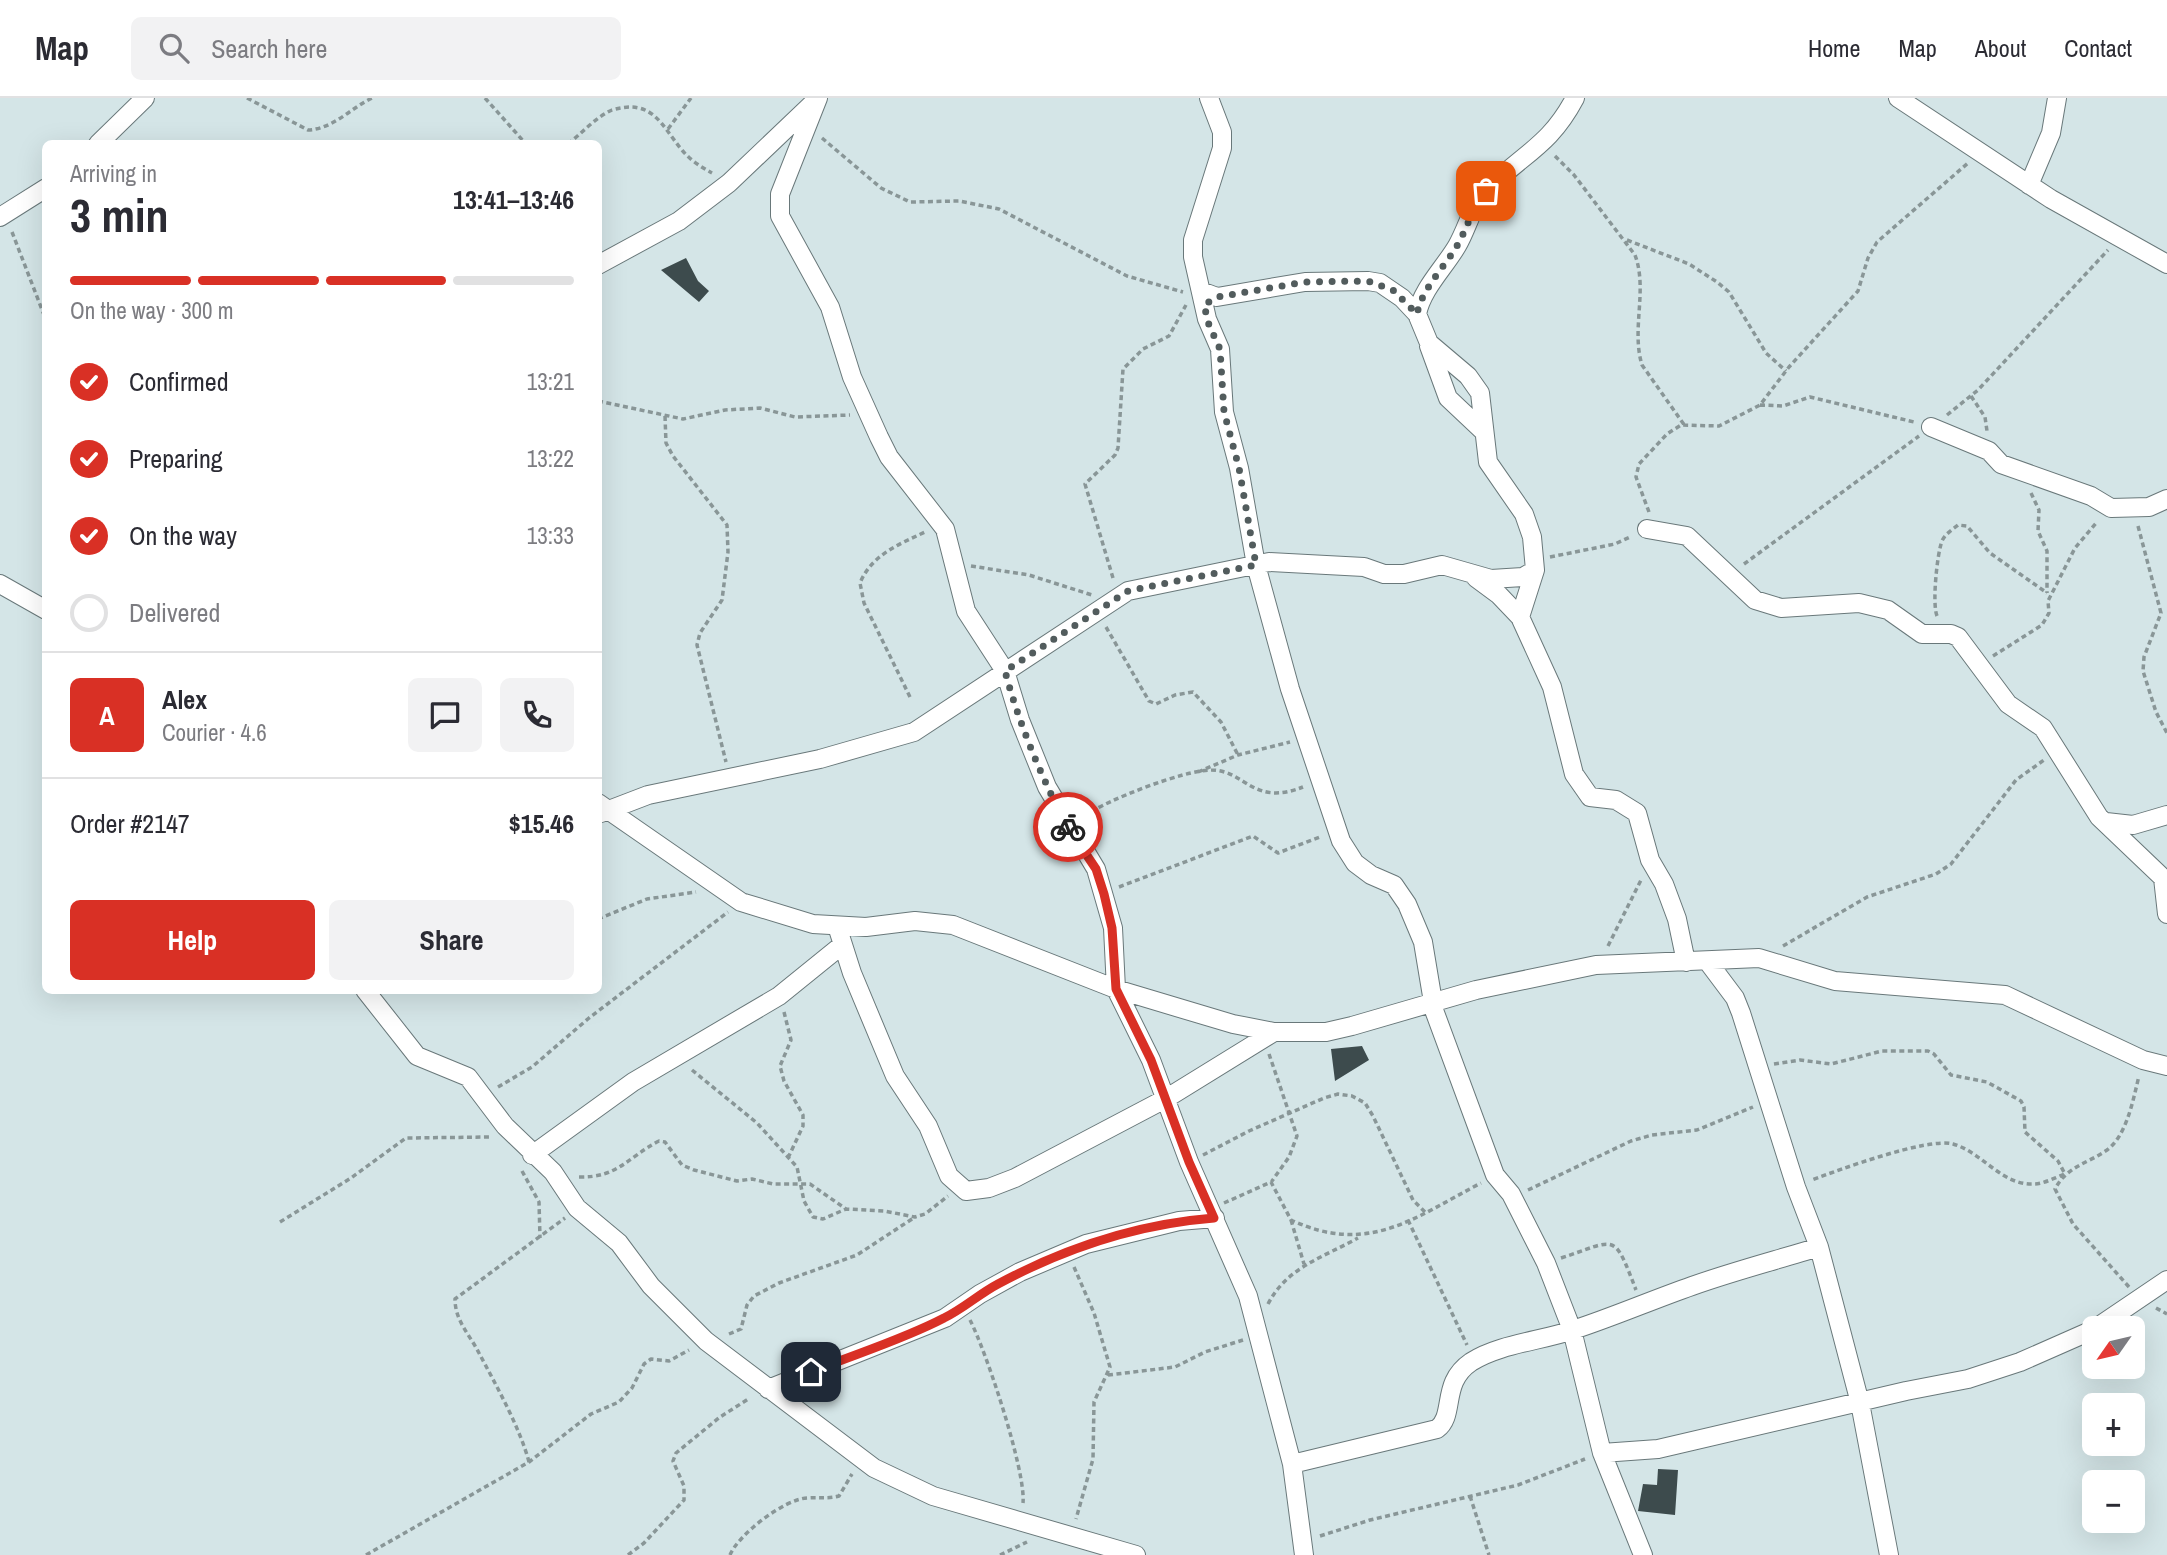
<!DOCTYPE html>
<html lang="en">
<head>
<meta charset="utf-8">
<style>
	body { margin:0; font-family:"Archivo Narrow",sans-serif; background:#f2f2f3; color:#2b2b33; height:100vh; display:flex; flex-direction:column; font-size:26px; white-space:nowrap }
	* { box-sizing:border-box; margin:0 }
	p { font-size:23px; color:#7c7c81 }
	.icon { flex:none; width:38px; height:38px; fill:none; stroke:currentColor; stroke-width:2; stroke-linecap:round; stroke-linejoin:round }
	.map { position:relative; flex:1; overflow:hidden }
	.panel { position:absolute; left:42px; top:42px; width:560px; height:854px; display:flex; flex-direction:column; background:#fff; border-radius:10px; box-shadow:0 7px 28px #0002 }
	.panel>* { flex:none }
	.needle { width:46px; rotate:236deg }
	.controls { position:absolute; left:2082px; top:1218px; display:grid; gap:14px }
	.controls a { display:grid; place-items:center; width:63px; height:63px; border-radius:10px; background:#fff; box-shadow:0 7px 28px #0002; font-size:35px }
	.pin { position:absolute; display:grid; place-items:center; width:60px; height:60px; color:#fff; margin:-30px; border-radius:14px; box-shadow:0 4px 10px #0006 }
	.courier { position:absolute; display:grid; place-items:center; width:70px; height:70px; margin:-35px; border:5px solid #d93025; border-radius:50%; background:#fff; color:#222; box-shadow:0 2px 9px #0007 }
	.headline em { font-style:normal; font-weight:700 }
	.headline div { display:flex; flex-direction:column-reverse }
	.headline { display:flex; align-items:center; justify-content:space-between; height:119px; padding:0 28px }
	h1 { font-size:46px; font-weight:700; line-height:52px }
	.bar { display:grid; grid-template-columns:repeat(4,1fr); gap:10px 7px; align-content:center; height:84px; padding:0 28px }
	.bar i { height:9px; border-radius:5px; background:#e1e1e2 }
	.bar .on { background:#d93025 }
	.bar p { grid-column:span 4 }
	.line { display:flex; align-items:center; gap:18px; padding:0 28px; border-top:2px solid #e1e1e2 }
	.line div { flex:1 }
	.round { display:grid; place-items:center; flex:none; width:74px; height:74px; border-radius:10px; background:#f2f2f3 }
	ol { padding:0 28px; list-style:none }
	li { display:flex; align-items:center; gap:21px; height:77px }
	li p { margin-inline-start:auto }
	li .icon { padding:7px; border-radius:50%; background:#d93025; color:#fff; stroke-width:4 }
	li:last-child { color:#7c7c81 }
	li i { width:38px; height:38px; border:4px solid #e1e1e2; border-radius:50% }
	.action { display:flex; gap:14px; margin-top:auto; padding:14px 28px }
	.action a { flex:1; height:80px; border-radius:10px; background:#d93025; color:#fff; font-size:28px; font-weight:700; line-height:80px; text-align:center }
	.action a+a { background:#f2f2f3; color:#2b2b33 }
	header { display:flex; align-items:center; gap:42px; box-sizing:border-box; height:98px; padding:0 35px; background:#fff; border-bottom:2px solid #e1e1e2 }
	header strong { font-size:33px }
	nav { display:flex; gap:38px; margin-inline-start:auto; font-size:24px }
	.search { width:490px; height:63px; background:#f2f2f3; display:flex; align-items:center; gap:18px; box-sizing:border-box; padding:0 24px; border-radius:10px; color:#7c7c81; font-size:26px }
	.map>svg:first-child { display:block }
</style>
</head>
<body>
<header>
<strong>Map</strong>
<div class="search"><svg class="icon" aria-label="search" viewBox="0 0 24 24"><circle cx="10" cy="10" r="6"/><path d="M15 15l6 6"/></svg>Search here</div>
<nav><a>Home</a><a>Map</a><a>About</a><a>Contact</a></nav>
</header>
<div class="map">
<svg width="2167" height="1457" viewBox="0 0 2167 1457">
	<rect width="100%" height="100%" fill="#d4e5e7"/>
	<path fill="#3d4b4d" d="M686 160 698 183 709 193 699 204 661 172Z
		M1362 948 1369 962 1335 983 1331 951Z
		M1658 1371 1678 1372 1675 1417 1638 1413 1643 1386 1657 1387Z"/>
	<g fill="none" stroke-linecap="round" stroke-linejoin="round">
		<defs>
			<path id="street" d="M818 0 780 96V118L830 209 852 279 879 339 889 359 945 431 966 513 1005 573 1020 622 1047 689 1096 771 1113 830 1116 891 1151 962 1189 1064 1248 1198 1292 1366 1304 1457
				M1209 0 1222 34V50L1193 142V159L1207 221 1220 251 1224 314 1239 370 1256 467 1290 591 1341 743 1355 765 1371 777 1394 787 1407 806 1423 844 1433 904
				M1898 0 2051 101 2167 166
				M98 46 145 0
				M2029 87 2051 35 2057 0
				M0 119 46 90
				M598 167 679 123 729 85 812 6
				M1201 193 1217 199 1305 184 1368 183 1380 185 1402 200 1417 216 1429 245 1468 278 1480 295 1488 364 1524 416 1532 439 1535 472 1520 519 1552 589 1574 676 1590 699 1616 702 1637 715 1650 762 1664 786 1677 821 1686 864
				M1417 216C1422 191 1444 170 1457 148 1468 129 1472 107 1487 92 1523 55 1549 49 1575 0
				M1429 248 1448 300 1483 333
				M1931 329 1989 353 2001 366 2091 398 2111 410 2149 409 2167 401
				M1647 431 1687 438 1755 502 1781 510 1859 505 1888 512 1922 536H1951L1958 539 2008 606 2043 630 2099 719 2163 780 2167 816
				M1476 480 1499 497 1520 519
				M0 486 46 512
				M598 705 741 804 813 826 866 829 915 823 953 827 1116 891 1233 926 1274 934H1326L1352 928 1476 892 1596 867 1759 860 1835 883 2005 897 2143 962 2167 968
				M601 715 648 697 820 661 914 634 1128 493 1269 464 1364 469 1384 476H1404L1442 467 1491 481 1523 479 1535 472
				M2106 724 2133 727 2167 717
				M837 828 852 875 895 978 928 1028 949 1078 966 1093 989 1090 1015 1080 1167 1000 1274 934
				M1708 864 1735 900 1741 915 1796 1089 1819 1149 1860 1305 1889 1457
				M365 892 417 958 468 979 505 1028 553 1074 577 1110 619 1145 651 1188 706 1243 874 1370 933 1398 1136 1457
				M1431 904 1495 1077 1511 1096 1546 1165 1572 1232 1602 1355 1643 1457
				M532 1057 633 984 779 898 842 847
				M2096 1230 2167 1182
				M768 1291 945 1220 980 1196 1020 1174 1086 1146 1179 1123 1215 1120
				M1602 1355 1658 1351 1906 1293 1968 1281 2020 1264 2095 1231
				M1292 1366 1437 1331C1456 1317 1440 1285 1471 1264 1499 1246 1541 1243 1573 1232 1613 1219 1652 1202 1692 1188 1734 1173 1777 1162 1819 1149"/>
		</defs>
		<use href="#street" stroke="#69787a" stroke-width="20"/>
		<path stroke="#899697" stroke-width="3.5" stroke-dasharray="5 3.5" stroke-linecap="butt" d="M247 0 308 32C333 31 351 10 372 0
			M485 0 526 46
			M668 31 691 0
			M822 40 881 90 910 104 959 103 999 111 1127 178 1183 194
			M568 46C582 35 596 19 612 12 653 0 661 27 682 52 690 62 701 69 712 75
			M1555 58 1574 77 1635 157C1648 192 1631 231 1642 267L1685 328
			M12 134 46 222
			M1627 142 1689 166 1717 184 1729 194 1766 255 1786 273
			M1971 298 1985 319 1987 333
			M598 303 683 321 725 312 760 310 795 319 850 317
			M1760 307 1783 308 1810 299 1914 324
			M1947 317 1978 292 2108 152
			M665 318 666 345 673 358 727 427 728 454 722 502 700 535 697 547 726 664
			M2031 395 2039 412 2038 433 2047 453V495
			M1649 414 1636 379 1639 366 1667 336 1681 327 1719 328 1760 307 1789 269 1858 193 1868 160 1877 144 1968 65
			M2138 428 2161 515 2144 559 2143 573 2156 614 2167 635
			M1550 459 1615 446 1630 439
			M1744 466 1919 338
			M971 468 1029 477 1092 497
			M1113 480 1085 386 1115 357 1118 350 1123 271 1143 251 1169 238 1186 207
			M1937 518C1932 506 1937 456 1942 443 1945 436 1952 432 1958 427L1967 428 1990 455 2047 495
			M1106 529 1149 603 1156 606 1175 597 1193 594 1221 624 1238 657
			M1993 558 2042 527 2049 515 2048 503 2075 450 2097 424
			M910 599 864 505 860 485C872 456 900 446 927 433
			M1198 674 1238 657 1290 644
			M1084 718C1107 702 1184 672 1211 672 1246 672 1252 709 1303 689
			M1119 789 1253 738 1278 755 1320 739
			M598 821 647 801 696 794
			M1608 848 1641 782
			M1783 848 1867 799 1936 776 1951 766 2016 682 2044 662
			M784 914 791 942 780 968 784 983 803 1017V1028L788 1060
			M1269 956 1297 1038 1289 1059 1272 1083
			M1774 966 1800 962 1831 966 1882 953H1928L1934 956 1951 977 1987 984 2021 1003 2024 1009 2025 1034 2058 1063 2065 1076C2056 1079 2044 1086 2034 1086 2002 1088 1982 1054 1953 1046 1928 1039 1838 1072 1812 1082
			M692 972 757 1025 797 1069 804 1103 813 1119 823 1121 846 1111
			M498 989 532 969 589 920 728 814
			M1203 1057 1249 1033 1324 1000 1338 996 1352 998 1365 1005 1373 1018 1413 1102 1425 1114
			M522 1073 539 1104 540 1140
			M579 1079C618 1080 628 1059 659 1043L665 1044 682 1067 694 1072 737 1083 752 1081 773 1086H810L846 1111 884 1113 915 1119 925 1116 948 1098
			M1528 1092 1631 1043 1652 1037 1697 1032 1753 1009
			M1224 1105 1271 1084 1291 1122C1368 1158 1414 1120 1481 1085
			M1291 1122 1304 1166
			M1408 1122 1467 1247
			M280 1124 351 1080 406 1040 490 1039
			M1561 1160C1617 1142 1613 1132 1636 1192
			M1074 1169 1094 1215 1110 1269 1094 1304 1093 1361 1076 1421
			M2129 1189 2073 1126 2055 1091C2067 1068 2087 1066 2107 1052 2127 1037 2133 1002 2139 978
			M1268 1206C1287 1169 1324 1159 1358 1140
			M2156 1210 2167 1216
			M970 1222C986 1253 1026 1373 1023 1405
			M729 1236 741 1231 747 1207 754 1198 779 1185 857 1157 915 1119
			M1108 1277 1175 1269 1205 1254 1243 1242
			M529 1364C520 1330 496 1287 479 1255 470 1237 455 1223 455 1201L565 1120
			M1470 1398 1489 1457
			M1320 1438 1370 1422 1518 1387 1585 1361
			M366 1457 529 1364 591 1316 619 1304 632 1290 644 1266 651 1261 669 1263 689 1252
			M628 1457 644 1445 684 1402V1388L673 1363 676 1355 720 1319 750 1300
			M730 1457C738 1437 784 1401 807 1400 818 1399 827 1401 839 1398L852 1376
			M1000 1457 1027 1444"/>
		<use href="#street" stroke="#fff" stroke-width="18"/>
	</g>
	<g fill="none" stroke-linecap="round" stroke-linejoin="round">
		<path stroke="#525c5d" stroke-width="7" stroke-dasharray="0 12.6" d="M1068 729C1043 684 1018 623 1005 573L1128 493 1256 467 1239 370 1224 314 1220 251 1209 227 1204 207 1217 199 1305 184 1368 183 1393 192 1417 216C1422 190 1445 169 1458 146 1468 128 1473 108 1486 93"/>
		<path stroke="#d93025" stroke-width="9" d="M811 1274C855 1256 902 1242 944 1220 963 1211 979 1196 998 1186 1065 1150 1138 1126 1214 1120L1189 1064 1151 962 1116 891 1112 830 1104 796 1096 771 1068 729"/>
	</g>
</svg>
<div class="controls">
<a><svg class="needle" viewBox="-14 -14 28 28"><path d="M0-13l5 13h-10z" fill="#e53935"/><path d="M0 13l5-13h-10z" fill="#7c7c81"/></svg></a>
<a>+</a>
<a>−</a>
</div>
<div class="pin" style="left:1486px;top:93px;background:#ea580c"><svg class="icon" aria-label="bag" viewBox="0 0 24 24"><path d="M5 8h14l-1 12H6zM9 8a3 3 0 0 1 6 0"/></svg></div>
<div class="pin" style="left:811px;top:1274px;background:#1f2937"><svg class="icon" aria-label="home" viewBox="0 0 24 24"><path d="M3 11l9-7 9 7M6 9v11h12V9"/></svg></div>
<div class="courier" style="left:1068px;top:729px"><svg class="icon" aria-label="bike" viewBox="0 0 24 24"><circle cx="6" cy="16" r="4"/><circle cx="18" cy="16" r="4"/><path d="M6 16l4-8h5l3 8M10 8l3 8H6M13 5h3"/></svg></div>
<section class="panel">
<div class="headline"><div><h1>3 min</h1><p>Arriving in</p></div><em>13:41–13:46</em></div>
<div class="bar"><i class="on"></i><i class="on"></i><i class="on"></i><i></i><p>On the way · 300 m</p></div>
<ol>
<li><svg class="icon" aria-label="check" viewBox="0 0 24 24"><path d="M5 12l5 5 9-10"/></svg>Confirmed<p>13:21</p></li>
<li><svg class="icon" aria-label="check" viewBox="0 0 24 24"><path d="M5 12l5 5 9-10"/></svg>Preparing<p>13:22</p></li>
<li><svg class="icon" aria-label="check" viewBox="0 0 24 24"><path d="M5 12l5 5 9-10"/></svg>On the way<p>13:33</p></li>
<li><i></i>Delivered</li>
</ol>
<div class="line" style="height:126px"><b class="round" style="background:#d93025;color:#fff">A</b><div><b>Alex</b><p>Courier · 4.6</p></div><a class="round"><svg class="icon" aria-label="chat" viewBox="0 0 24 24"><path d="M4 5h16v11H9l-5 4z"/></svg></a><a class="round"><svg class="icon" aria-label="phone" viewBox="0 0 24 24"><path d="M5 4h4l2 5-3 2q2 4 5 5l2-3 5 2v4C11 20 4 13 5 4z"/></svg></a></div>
<div class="line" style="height:91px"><div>Order #2147</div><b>$15.46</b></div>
<div class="action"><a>Help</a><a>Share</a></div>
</section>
</div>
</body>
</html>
